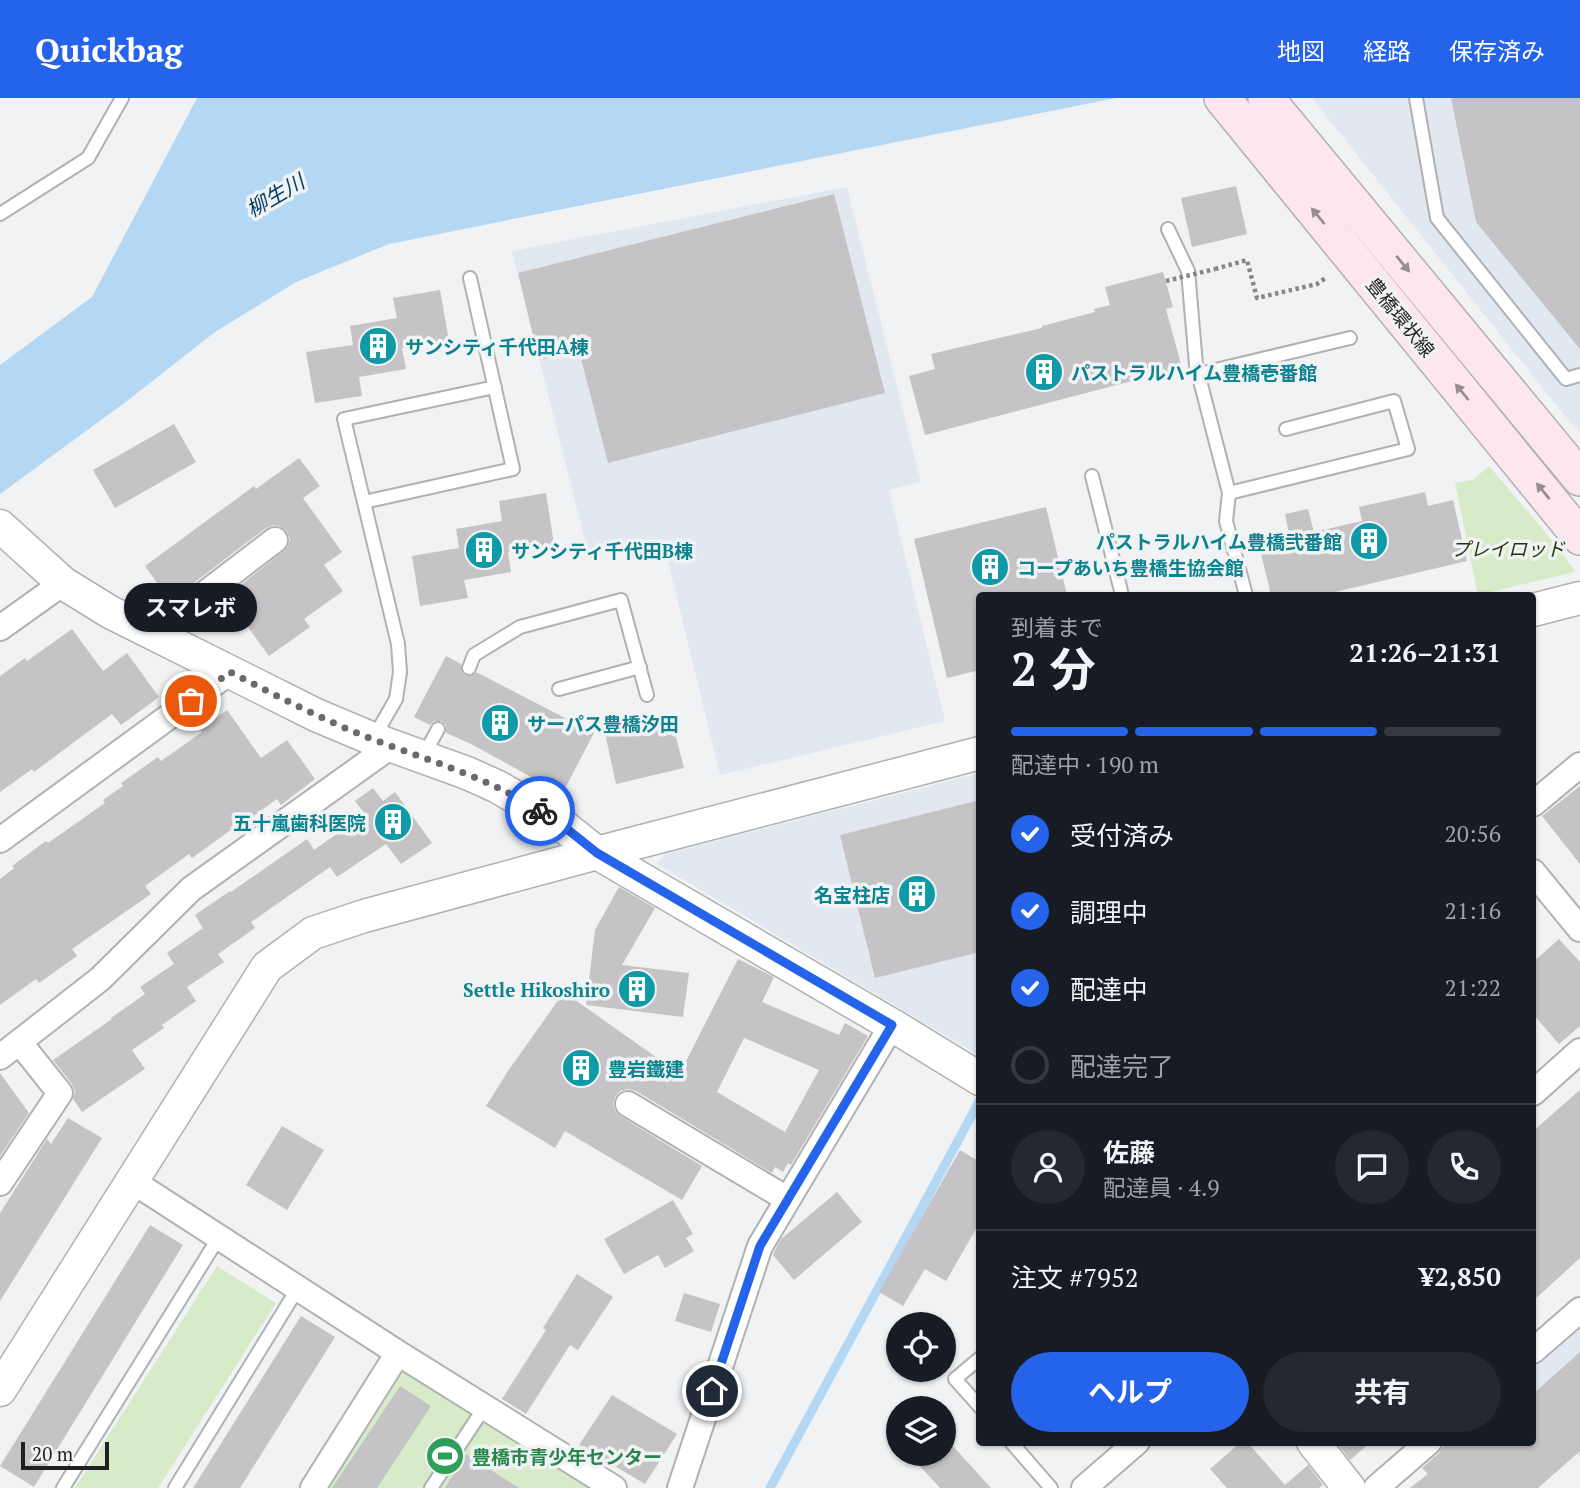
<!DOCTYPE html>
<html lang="ja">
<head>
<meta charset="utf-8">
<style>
	body { margin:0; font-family:"PT Serif","Noto Sans JP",serif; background:#242831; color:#f1f3f6; height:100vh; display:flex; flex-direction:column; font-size:26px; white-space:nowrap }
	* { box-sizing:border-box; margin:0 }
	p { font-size:23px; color:#9ea1a6 }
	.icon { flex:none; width:38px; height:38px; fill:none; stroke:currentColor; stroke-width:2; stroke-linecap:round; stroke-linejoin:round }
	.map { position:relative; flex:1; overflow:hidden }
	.drawer { position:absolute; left:976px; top:494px; width:560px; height:854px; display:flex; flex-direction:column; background:#171b24; border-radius:7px; box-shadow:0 2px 5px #0004 }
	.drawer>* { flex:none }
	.fabs { position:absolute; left:886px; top:1214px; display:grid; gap:14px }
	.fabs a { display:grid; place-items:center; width:70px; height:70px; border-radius:50%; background:#171b24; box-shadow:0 2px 5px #0004; font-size:35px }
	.scale { position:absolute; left:21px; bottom:18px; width:88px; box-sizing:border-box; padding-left:7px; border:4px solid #1f2021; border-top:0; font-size:19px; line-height:24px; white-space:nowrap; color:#1f2021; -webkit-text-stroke:5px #f0f2f4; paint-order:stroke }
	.pin { position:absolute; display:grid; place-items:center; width:60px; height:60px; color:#fff; margin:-30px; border:4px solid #fff; border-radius:50%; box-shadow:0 2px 7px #0007 }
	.courier { position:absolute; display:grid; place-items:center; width:70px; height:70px; margin:-35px; border:5px solid #2563eb; border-radius:50%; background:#fff; color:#222; box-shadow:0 2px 9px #0007 }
	.bubble { position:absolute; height:49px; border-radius:24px; background:#171b24; box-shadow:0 2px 5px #0004; font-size:23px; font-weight:700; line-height:49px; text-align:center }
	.summary em { font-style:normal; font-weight:700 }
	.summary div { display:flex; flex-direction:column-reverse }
	.summary { display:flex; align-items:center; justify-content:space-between; height:119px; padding:0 35px }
	h1 { font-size:46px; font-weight:700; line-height:52px }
	.bar { display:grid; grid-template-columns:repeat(4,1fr); gap:10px 7px; align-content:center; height:84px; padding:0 35px }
	.bar i { height:9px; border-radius:5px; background:#363941 }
	.bar .selected { background:#2563eb }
	.bar p { grid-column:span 4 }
	.line { display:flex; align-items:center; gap:18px; padding:0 35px; border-top:2px solid #363941 }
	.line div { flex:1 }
	.round { display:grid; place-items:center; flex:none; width:74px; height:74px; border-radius:37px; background:#242831 }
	ol { padding:0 35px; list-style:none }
	li { display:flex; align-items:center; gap:21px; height:77px }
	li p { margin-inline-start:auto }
	li .icon { padding:7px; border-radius:50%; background:#2563eb; color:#fff; stroke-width:4 }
	li:last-child { color:#9ea1a6 }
	li i { width:38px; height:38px; border:4px solid #363941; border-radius:50% }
	.primary-button { display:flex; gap:14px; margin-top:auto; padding:14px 35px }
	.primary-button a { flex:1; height:80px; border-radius:42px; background:#2563eb; color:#fff; font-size:28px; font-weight:700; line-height:80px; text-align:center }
	.primary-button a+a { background:#242831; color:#f1f3f6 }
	header { display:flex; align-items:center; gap:42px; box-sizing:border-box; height:98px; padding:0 35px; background:#2563eb; color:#fff }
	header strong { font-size:33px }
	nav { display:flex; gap:38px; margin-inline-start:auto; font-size:24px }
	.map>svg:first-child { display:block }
</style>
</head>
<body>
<header>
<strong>Quickbag</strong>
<nav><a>地図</a><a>経路</a><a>保存済み</a></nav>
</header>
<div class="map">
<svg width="1580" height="1390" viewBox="0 0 1580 1390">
	<rect width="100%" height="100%" fill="#f0f2f4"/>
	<path fill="#e1e8f0" d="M1312 0H1580V335L1556 307Z
		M847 89 921 384 889 392 945 623 720 677 663 442 589 459 512 153Z
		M980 675V958L657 766 665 756Z
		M1580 1230V1358L1577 1356 1554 1376 1525 1344H1533V1272Z"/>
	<path fill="#d7ebc8" d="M1489 368 1560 452 1575 474 1478 497 1455 385 1473 382Z
		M217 1168 276 1205 158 1390H75Z
		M403 1274 593 1390H329Z"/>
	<path fill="#b4d7f4" d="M197 0H1116L389 146 296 184 215 234 127 303 0 396V267L92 199Z"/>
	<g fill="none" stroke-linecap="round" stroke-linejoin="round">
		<path stroke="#b4d7f4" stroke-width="9" d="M770 1390 980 1002"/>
	</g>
	<path fill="#c5c3c5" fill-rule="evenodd" d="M1451 0H1580V251L1476 124Z
		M1236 88 1247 136 1192 149 1181 100Z
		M834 96 885 295 608 365 579 253 539 262 518 175Z
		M1163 174 1173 209 1166 211 1182 270 925 337 909 278 935 271 931 256 1042 230V228L1095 214 1094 211 1110 207 1105 189Z
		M440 192 449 243 402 250 406 271 359 279 362 298 315 305 306 254 353 247 350 228 397 220 393 200Z
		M174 326 196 364 115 410 93 372Z
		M299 360 320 388 303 400 342 454 324 467 343 493 304 521 310 529 269 558 245 525 239 529 220 503 284 453 288 448 290 441 287 434 281 429 274 427 266 430 170 503 145 468 254 388 256 391Z
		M1425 394 1428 408 1453 402 1467 463 1322 497H1271L1259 447 1290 440 1285 416 1308 411 1314 434 1362 423 1359 409Z
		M546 395 554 446 508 454 511 474 464 482 468 500 420 508 412 458 459 450 456 431 502 423 499 403Z
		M1046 409 1067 497H980V572L947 580 914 441Z
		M72 531 103 573 127 555 159 599 121 627 112 616 34 674 32 671 0 694V578L25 560 27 563Z
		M446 558 461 566V572L465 578H471L476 574 594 635 562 696 471 646 446 635V627L441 623H434L430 627 414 619Z
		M227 612 261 660 287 642 315 681 281 707 277 701 236 731 235 729 192 760 189 756 145 788 151 796 72 851 77 858 39 885 36 881 0 907V781L14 770 12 768 46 743 48 745 105 705 103 702 123 688 121 685 158 659 161 663 202 634 200 632Z
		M671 620 684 670 616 686 605 635Z
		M1580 688V766L1542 718Z
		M373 690 383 703 395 694 432 745 401 766 386 746 337 779 330 769 251 824 255 830 218 856 224 864 187 889 196 903 162 927 164 930 132 952 145 971 82 1014 73 1001 75 994 72 986 53 962 112 921 111 920 145 896 140 889 174 866 167 855 203 830 195 817 230 793 231 794 307 741 314 752 365 716 355 703Z
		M980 702V854L875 880 840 737Z
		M619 789 655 810 622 867 689 875 683 919 586 907 595 832Z
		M1559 841 1580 864V928L1559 946 1533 916V864Z
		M738 861 774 879 762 904 839 937 845 925 868 938 791 1067 788 1065 783 1074 775 1069 772 1075 636 993 628 991 620 993 615 999 613 1006 615 1013 620 1018 702 1068 682 1102 565 1033 555 1050 486 1008 508 973 564 894 677 974 676 983ZM744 940 819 972 785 1034 717 994Z
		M0 975 29 1015 0 1058Z
		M1580 992V1160L1533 1203V1033Z
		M68 1020 102 1040 0 1203V1115L47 1041 51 1046Z
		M282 1028 324 1052 287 1112 246 1087Z
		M960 1052 980 1064V1124L946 1183 925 1171 903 1208 879 1194Z
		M837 1094 862 1124 794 1182 773 1157 774 1154 781 1141Z
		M673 1102 693 1136 686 1140 694 1153 665 1170 658 1157 624 1176 604 1141Z
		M150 1127 183 1147 34 1389 0 1368Z
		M577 1176 613 1199 578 1252 570 1247 526 1316 502 1301 546 1232 543 1230Z
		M684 1195 720 1206 711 1234 675 1223Z
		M301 1218 335 1239 240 1390H193Z
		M1580 1254V1353L1538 1390H1410L1428 1376 1422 1370 1439 1355 1443 1349V1344H1533V1296Z
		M400 1288 431 1308 377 1390H332Z
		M612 1297 677 1336 645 1386 579 1347Z
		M943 1337 991 1390H940L909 1356H943Z
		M1241 1344H1247L1285 1387 1308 1367 1323 1387 1319 1390H1227L1210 1371Z
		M1336 1344H1371L1350 1362Z
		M466 1356 519 1390H445Z"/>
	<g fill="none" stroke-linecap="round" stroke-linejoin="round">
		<defs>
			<path id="service" d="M1416 0 1437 120 1566 281 1580 277
				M0 116 88 60 122 0
				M1168 131 1188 173 1196 267 1229 395 1226 423 1246 497
				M1199 276 1350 240
				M1092 378 1122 497
				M1229 395 1408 351 1394 303 1286 331
				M364 404 513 371 470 180
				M469 570 474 557 520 529 621 502 647 597
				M559 591 640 569
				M373 641 396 601 400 574 398 546 344 321 495 289
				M423 659 438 631
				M980 1260 955 1281 980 1309
				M1011 1344 1051 1390
				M63 1390 219 1139
				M175 1390 298 1190
				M431 1390 484 1310"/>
			<path id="minor" d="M0 530 63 485
				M153 535 275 442
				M1533 706 1580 667
				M0 742 230 574
				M1533 774 1580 831
				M0 959 100 881 191 791 391 648
				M1533 995 1580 953
				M628 1006 787 1101
				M132 1083 398 1255 614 1390
				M0 1085 60 995 20 945
				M1533 1253 1580 1212
				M313 1390 398 1255
				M680 1390 760 1148 892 927
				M1084 1390 1137 1344
				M1376 1390 1429 1344"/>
			<path id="tertiary" d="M0 428 63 485 110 514 316 617 373 641 467 675 498 689 562 727 597 755 892 927 980 981
				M1533 512 1580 500
				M0 1292 267 869 313 835 364 818 597 755 980 655
				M1313 1344 1349 1390"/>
			<path id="secondary" d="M1222 0 1580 439
				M1266 0 1580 380"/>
		</defs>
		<use href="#service" stroke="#afb1b3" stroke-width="16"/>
		<use href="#minor" stroke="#afb1b3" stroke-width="28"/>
		<use href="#tertiary" stroke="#afb1b3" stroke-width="35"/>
		<use href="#secondary" stroke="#afb1b3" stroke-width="38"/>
		<path stroke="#848687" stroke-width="4.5" stroke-dasharray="3.5 3.5" stroke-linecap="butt" d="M1215 171 1247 162 1257 200 1317 186 1327 179"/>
		<use href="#service" stroke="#fff" stroke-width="12"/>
		<use href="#minor" stroke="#fff" stroke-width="24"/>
		<use href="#tertiary" stroke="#fff" stroke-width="32"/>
		<use href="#secondary" stroke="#fde6ec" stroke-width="35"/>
		<path stroke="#848687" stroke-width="4.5" stroke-dasharray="3.5 3.5" stroke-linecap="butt" d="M1166 183 1215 171"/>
	</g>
	<defs><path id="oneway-solid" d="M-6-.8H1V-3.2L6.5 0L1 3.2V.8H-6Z" transform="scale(1.75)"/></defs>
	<g fill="#998d91">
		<use href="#oneway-solid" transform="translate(1318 118) rotate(-129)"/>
		<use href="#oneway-solid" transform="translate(1403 166) rotate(51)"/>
		<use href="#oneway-solid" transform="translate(1462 294) rotate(-129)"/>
		<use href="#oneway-solid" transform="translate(1543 393) rotate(-129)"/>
	</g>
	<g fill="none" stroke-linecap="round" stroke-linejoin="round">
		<path stroke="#686a6b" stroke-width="7" stroke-dasharray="0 12.6" d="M191 603 230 574C277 598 323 622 372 641 430 663 487 679 540 713"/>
		<path stroke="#2563eb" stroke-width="9" d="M540 713 562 727 597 755 892 927 760 1148 712 1293"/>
	</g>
	<defs>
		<symbol id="building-disc" viewBox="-11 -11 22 22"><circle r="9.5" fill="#0f9aa8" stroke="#f0f2f4"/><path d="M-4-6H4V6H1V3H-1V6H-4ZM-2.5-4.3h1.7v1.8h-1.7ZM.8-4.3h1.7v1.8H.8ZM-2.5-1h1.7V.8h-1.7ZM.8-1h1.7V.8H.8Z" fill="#fff"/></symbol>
		<symbol id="stadium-disc" viewBox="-11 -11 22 22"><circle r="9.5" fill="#2e9e5b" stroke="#f0f2f4"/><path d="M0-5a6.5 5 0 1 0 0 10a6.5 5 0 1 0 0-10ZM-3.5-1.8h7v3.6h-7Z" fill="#fff"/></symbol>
	</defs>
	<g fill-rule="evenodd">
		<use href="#building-disc" x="356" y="226" width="44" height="44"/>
		<use href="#building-disc" x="1022" y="252" width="44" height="44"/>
		<use href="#building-disc" x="1347" y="421" width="44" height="44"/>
		<use href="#building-disc" x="462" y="430" width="44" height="44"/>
		<use href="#building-disc" x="968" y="447" width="44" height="44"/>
		<use href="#building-disc" x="478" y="603" width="44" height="44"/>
		<use href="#building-disc" x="371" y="702" width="44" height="44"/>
		<use href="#building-disc" x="895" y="774" width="44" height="44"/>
		<use href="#building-disc" x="615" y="869" width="44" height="44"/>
		<use href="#building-disc" x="559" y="948" width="44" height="44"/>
		<use href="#stadium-disc" x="423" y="1336" width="44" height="44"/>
	</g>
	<g text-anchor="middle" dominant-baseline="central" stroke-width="7" stroke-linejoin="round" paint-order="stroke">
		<g font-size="19" fill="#1f2021" stroke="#f0f2f4">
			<text transform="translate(1401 219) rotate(51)">豊橋環状線</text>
		</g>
		<g font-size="19" font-weight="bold" fill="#0d838f" stroke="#f0f2f4" text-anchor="start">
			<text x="405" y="248">サンシティ千代田A棟</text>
			<text x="1071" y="274">パストラルハイム豊橋壱番館</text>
			<text x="1342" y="443" text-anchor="end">パストラルハイム豊橋弐番館</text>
			<text x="511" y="452">サンシティ千代田B棟</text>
			<text x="1017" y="469">コープあいち豊橋生協会館</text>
			<text x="527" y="625">サーパス豊橋汐田</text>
			<text x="366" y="724" text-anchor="end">五十嵐歯科医院</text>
			<text x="890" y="796" text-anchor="end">名宝柱店</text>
			<text x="610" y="891" text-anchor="end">Settle Hikoshiro</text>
			<text x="608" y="970">豊岩鐵建</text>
		</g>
		<g font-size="19" font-style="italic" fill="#1c3600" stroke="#f0f2f4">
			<text x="1508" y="450">プレイロッド</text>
		</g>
		<g font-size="19" font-weight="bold" fill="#27864d" stroke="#f0f2f4" text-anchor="start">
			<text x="472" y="1358">豊橋市青少年センター</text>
		</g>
		<g font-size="21" font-style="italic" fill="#023f65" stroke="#f0f2f4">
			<text transform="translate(275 97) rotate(-30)">柳生川</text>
		</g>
	</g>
</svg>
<div class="fabs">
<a><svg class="icon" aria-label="locate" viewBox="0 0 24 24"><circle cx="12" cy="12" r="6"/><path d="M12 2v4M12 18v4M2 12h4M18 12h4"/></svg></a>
<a><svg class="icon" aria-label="layers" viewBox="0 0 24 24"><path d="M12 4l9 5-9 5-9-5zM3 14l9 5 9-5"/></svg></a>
</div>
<div class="scale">20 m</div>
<div class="pin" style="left:191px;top:603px;background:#ea580c"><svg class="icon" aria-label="bag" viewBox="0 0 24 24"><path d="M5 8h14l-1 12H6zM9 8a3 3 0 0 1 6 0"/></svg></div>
<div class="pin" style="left:712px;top:1293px;background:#1f2937"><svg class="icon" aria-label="home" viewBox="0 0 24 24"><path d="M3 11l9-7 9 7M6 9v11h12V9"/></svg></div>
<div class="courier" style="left:540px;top:713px"><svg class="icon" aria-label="bike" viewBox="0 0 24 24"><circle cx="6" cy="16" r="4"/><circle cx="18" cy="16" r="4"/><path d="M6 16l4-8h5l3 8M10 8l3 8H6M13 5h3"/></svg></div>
<div class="bubble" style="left:124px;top:485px;width:133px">スマレボ</div>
<section class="drawer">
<div class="summary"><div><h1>2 分</h1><p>到着まで</p></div><em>21:26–21:31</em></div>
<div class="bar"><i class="selected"></i><i class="selected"></i><i class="selected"></i><i></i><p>配達中 · 190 m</p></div>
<ol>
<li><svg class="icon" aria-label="check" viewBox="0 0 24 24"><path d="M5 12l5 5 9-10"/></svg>受付済み<p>20:56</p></li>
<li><svg class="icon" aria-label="check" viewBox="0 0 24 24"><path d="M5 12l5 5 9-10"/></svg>調理中<p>21:16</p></li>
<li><svg class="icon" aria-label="check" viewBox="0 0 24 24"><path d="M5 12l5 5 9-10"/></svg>配達中<p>21:22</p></li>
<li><i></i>配達完了</li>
</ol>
<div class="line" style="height:126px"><a class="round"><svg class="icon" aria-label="person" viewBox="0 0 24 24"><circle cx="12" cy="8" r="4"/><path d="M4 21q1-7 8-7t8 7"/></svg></a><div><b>佐藤</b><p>配達員 · 4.9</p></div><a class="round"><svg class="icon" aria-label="chat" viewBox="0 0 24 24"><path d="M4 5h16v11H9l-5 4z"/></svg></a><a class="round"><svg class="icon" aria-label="phone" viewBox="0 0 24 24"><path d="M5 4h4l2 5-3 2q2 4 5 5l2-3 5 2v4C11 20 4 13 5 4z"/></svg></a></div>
<div class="line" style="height:91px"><div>注文 #7952</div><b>¥2,850</b></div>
<div class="primary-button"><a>ヘルプ</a><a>共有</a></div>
</section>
</div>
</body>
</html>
